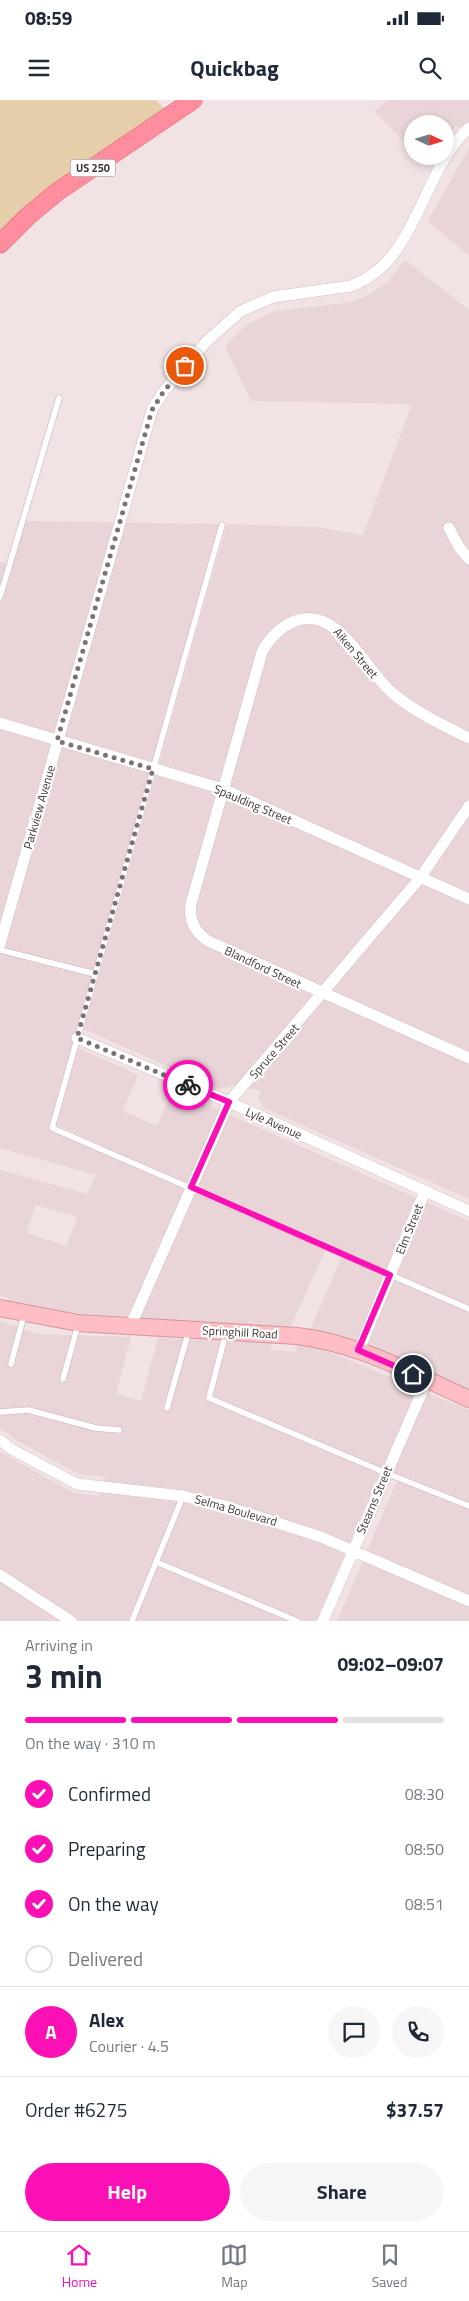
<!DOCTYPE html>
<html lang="en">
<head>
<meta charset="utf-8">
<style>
	body { margin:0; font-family:"Titillium Web",sans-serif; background:#f6f6f7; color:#1f2937; height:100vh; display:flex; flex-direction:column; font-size:19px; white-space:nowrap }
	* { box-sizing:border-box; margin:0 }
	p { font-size:16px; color:#747a83 }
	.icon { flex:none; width:28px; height:28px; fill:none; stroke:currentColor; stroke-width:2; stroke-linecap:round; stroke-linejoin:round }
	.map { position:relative; height:1521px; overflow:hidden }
	.drawer { display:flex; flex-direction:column; background:#fff; flex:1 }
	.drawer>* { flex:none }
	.needle { width:32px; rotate:94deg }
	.controls { position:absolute; left:404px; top:15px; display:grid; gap:10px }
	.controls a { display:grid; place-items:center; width:50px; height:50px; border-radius:50%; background:#fff; box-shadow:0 2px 8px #0003; font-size:25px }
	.pin { position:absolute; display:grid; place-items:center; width:42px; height:42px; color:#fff; margin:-21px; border:2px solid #fff; border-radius:50%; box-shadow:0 1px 5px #0007 }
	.courier { position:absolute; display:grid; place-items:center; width:50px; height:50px; margin:-25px; border:4px solid #fa10b5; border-radius:50%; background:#fff; color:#222; box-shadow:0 1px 6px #0007 }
	.head em { font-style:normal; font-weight:700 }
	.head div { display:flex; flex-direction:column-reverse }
	.head { display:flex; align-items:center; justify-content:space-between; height:85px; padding:0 25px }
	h1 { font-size:32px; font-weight:700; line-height:38px }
	.bar { display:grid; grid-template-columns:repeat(4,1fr); gap:8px 5px; align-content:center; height:60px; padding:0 25px }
	.bar i { height:6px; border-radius:4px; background:#e0e1e3 }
	.bar .on { background:#fa10b5 }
	.bar p { grid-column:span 4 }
	.line { display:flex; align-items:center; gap:12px; padding:0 25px; border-top:1px solid #e0e1e3 }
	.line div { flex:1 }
	.round { display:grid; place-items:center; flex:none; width:52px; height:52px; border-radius:26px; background:#f6f6f7 }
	ol { padding:0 25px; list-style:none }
	li { display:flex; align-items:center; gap:15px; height:55px }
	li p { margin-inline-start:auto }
	li .icon { padding:5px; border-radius:50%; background:#fa10b5; color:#fff; stroke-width:4 }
	li:last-child { color:#747a83 }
	li i { width:28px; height:28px; border:2px solid #e0e1e3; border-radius:50% }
	.cta { display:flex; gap:10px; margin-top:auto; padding:10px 25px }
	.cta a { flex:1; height:58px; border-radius:30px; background:#fa10b5; color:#fff; font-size:20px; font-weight:700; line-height:58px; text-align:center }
	.cta a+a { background:#f6f6f7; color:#1f2937 }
	.status { display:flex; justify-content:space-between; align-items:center; height:35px; padding:0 25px; background:#fff; direction:ltr }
	.status svg { height:14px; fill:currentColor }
	header { display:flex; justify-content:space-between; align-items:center; height:65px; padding:0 25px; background:#fff; font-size:22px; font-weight:700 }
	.menu { display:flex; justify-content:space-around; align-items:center; height:70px; border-top:1px solid #e0e1e3; background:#fff; font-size:14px; color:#747a83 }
	.menu a { display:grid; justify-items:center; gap:2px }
	.menu .on { color:#fa10b5 }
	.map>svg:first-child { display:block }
</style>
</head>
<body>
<div class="status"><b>08:59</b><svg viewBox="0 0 49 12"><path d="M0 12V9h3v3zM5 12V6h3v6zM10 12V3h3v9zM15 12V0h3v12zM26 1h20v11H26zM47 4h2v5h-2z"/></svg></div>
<header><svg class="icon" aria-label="menu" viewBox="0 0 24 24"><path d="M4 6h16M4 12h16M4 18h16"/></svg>Quickbag<svg class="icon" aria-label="search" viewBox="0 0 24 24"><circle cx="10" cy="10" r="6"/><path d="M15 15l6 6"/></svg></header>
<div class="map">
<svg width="469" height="1521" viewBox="0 0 469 1521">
	<rect width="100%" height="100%" fill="#f1e2e4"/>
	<path fill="#e9d4d7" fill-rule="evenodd" d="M388 0H469V36L456 25 445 41V24H412V49L374 11Z
		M469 48V156L428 121Z
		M405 160 469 210V1099L264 1008 258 998 261 991 234 985 219 989 84 929 227 424 315 427 363 435 412 304 251 301 225 246 245 226 275 211 345 203 365 197 387 183Z
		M25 421 219 424 49 1030 104 1054 107 1048 57 1025 78 948 138 975 123 1011 157 1026 173 990 469 1121V1292L356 1240 310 1230 344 1152 328 1144 290 1228 44 1211 8 1201V1198L0 1195V1070L87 1094 96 1075 0 1048V462L11 465ZM35 1105 78 1117 66 1146 27 1133Z
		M0 1221 38 1234 131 1237 116 1294 141 1301 158 1238 272 1243 270 1250 295 1252 298 1244 315 1246 469 1310V1521H337L399 1376 208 1294 379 1374 316 1521H305L156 1459 154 1463 292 1521H0V1352L74 1393 99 1396 105 1377 79 1374 16 1340 0 1328Z"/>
	<path fill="#e6ceaa" d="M0 0H155L169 12 0 140Z"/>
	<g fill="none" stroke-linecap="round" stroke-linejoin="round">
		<defs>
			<path id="lane" d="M222 425 52 1028 469 1209
				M0 497 59 298
				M0 850 95 874
				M226 1233 209 1298 386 1373 469 1406
				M11 1264 24 1215
				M63 1279 78 1225
				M167 1308 189 1230
				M0 1312 28 1310 96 1328 119 1330
				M156 1462 297 1521
				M132 1521 183 1396"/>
			<path id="street" d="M449 428 459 447 469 459
				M0 623 223 689 469 799
				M469 638C442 625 413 611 390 591 364 567 337 505 295 521 280 527 269 539 262 552L191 804C189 821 194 831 208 841L469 958
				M0 844 152 310 164 291 207 241 241 211 273 197 351 186C417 163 422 69 469 28
				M77 938 229 1002 469 1111
				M130 1227 229 1002 420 778 469 706
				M359 1250 425 1091
				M0 1340 11 1349 77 1384 183 1396 225 1406 321 1437 469 1501
				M0 1475 71 1521
				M323 1521 427 1280"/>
			<path id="secondary" d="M0 1208 78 1223 297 1236C358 1243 413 1274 469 1299"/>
			<path id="primary" d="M0 144 28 116 57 92 193 0"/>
		</defs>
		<use href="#lane" stroke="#d7bfc3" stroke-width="7"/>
		<use href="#street" stroke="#d7bfc3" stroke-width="12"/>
		<use href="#secondary" stroke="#d5939b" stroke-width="18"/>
		<use href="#primary" stroke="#e35e73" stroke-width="19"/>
		<use href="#lane" stroke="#fff" stroke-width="5.5"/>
		<use href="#street" stroke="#fff" stroke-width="11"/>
		<use href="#secondary" stroke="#ffbec5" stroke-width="16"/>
		<use href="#primary" stroke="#fe8e9d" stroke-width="18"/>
	</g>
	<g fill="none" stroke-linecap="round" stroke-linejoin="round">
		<path stroke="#7f7073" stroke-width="5" stroke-dasharray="0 9" d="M185 266 164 291 152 310 57 641 153 669 77 938 188 985"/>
		<path stroke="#fa10b5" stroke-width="6" d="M188 985 229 1002 191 1087 390 1175 358 1250 413 1274"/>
	</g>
	<g text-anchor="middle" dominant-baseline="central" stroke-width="4.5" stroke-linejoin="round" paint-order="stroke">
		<rect fill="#fff" stroke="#7b7072" stroke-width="1" x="70.5" y="59.5" width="45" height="17" rx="4"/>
		<g font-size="11" font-weight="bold" fill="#423336">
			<text x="93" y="68">US 250</text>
		</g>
		<g font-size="12" fill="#423336" stroke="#fff">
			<text transform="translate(356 553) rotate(50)">Aiken Street</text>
			<text transform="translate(253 704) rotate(23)">Spaulding Street</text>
			<text transform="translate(39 707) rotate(-74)">Parkview Avenue</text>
			<text transform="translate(263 867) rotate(25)">Blandford Street</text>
			<text transform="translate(274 951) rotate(-49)">Spruce Street</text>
			<text transform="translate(274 1023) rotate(24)">Lyle Avenue</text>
			<text transform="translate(409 1129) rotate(-68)">Elm Street</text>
			<text transform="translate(240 1232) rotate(3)">Springhill Road</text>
			<text transform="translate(374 1400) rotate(-67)">Stearns Street</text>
			<text transform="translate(236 1410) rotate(16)">Selma Boulevard</text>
		</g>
	</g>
</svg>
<div class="controls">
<a><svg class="needle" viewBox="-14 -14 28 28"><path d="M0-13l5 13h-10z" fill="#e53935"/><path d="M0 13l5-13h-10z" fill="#747a83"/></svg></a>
</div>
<div class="pin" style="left:185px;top:266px;background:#ea580c"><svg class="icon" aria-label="bag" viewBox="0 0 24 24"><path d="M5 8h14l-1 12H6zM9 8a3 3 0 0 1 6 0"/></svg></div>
<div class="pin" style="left:413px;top:1274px;background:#1f2937"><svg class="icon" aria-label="home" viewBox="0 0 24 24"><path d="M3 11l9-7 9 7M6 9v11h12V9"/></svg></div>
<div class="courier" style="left:188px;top:985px"><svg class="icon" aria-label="bike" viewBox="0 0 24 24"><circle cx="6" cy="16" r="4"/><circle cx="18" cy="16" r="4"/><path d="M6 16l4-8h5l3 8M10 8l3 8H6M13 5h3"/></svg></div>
</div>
<section class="drawer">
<div class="head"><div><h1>3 min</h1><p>Arriving in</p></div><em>09:02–09:07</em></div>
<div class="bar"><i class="on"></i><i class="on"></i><i class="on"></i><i></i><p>On the way · 310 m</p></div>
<ol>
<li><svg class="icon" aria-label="check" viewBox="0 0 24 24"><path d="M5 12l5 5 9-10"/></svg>Confirmed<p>08:30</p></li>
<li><svg class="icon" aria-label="check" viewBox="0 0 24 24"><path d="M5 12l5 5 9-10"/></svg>Preparing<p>08:50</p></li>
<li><svg class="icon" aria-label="check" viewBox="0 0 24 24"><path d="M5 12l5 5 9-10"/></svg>On the way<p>08:51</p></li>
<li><i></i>Delivered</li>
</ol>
<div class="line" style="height:90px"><b class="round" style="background:#fa10b5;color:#fff">A</b><div><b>Alex</b><p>Courier · 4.5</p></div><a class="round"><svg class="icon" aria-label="chat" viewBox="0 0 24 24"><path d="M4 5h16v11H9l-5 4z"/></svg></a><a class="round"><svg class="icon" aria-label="phone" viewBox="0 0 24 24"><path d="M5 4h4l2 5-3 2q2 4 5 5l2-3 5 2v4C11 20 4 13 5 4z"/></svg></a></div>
<div class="line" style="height:65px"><div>Order #6275</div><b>$37.57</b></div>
<div class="cta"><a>Help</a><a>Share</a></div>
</section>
<nav class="menu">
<a class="on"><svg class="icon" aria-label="home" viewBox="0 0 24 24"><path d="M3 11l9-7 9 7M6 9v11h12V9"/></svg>Home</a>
<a><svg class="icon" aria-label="map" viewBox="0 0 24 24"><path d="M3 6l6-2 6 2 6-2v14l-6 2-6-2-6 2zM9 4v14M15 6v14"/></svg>Map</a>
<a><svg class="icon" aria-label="saved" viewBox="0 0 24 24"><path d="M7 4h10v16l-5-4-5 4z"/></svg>Saved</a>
</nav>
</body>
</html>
